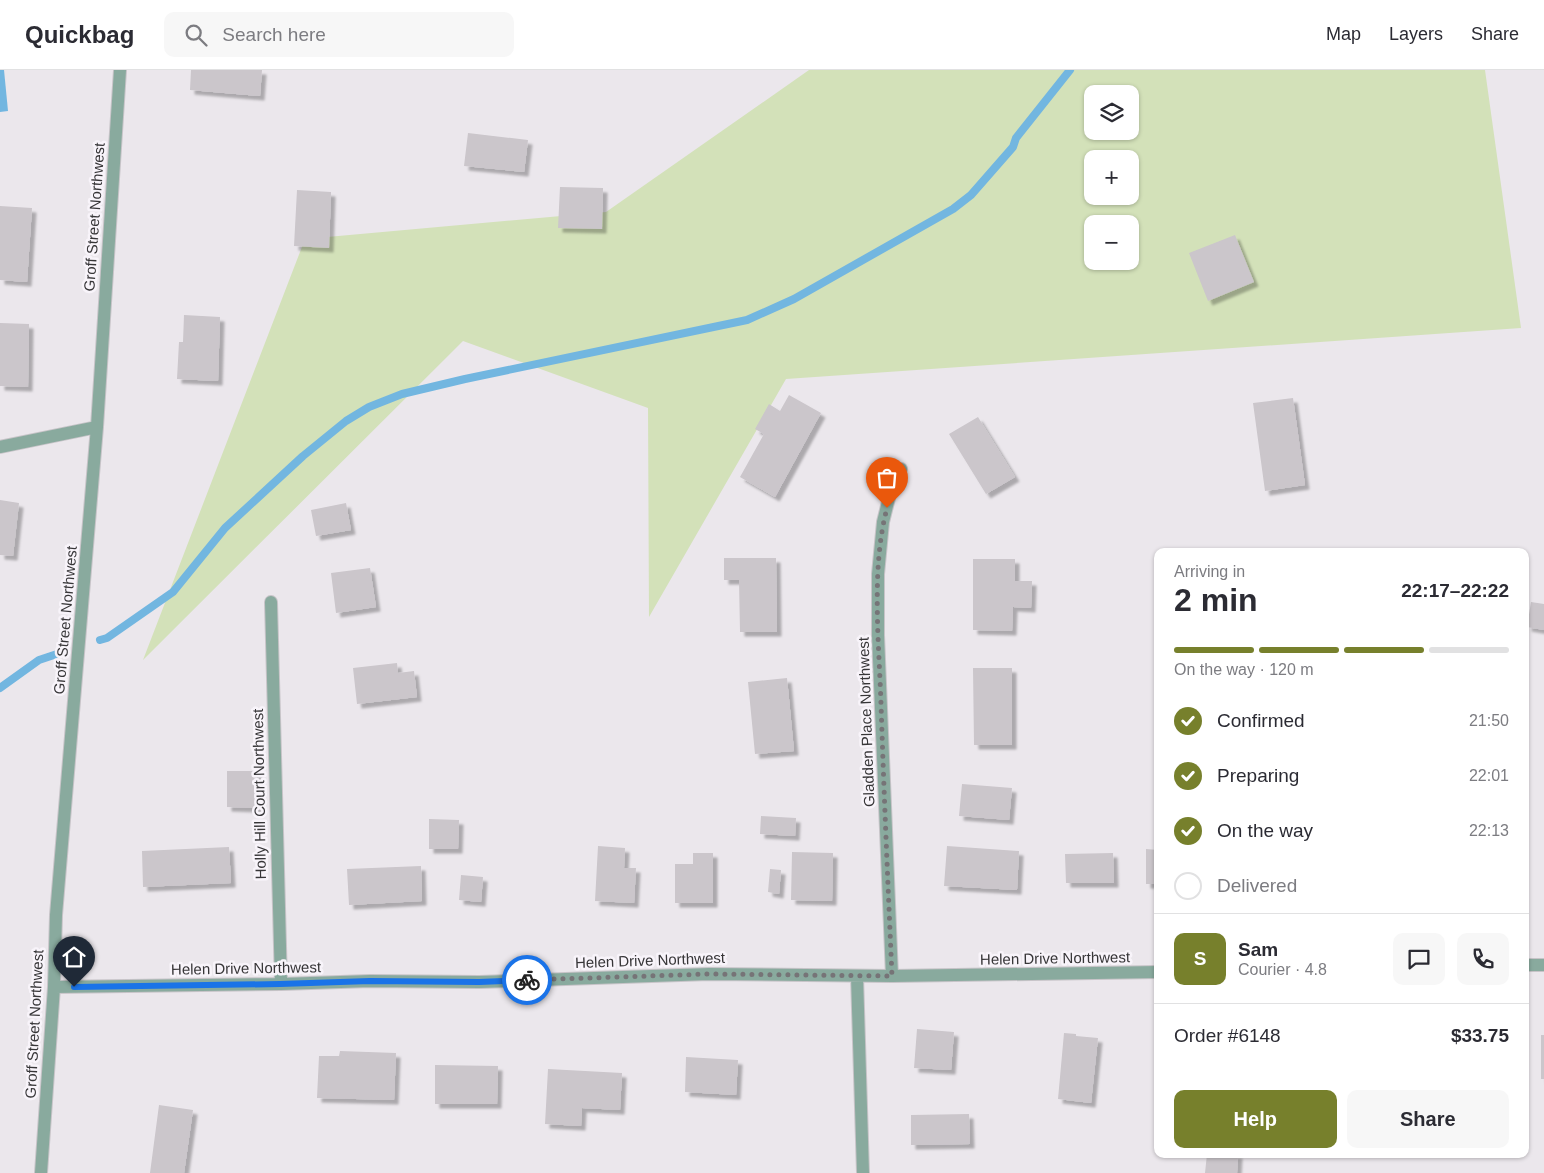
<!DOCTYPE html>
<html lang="en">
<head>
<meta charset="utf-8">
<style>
	body { margin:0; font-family:Arial,sans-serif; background:#f7f7f7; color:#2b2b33; height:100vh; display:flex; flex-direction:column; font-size:19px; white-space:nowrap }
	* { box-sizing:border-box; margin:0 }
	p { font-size:16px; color:#7c7c81 }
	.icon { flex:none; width:28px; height:28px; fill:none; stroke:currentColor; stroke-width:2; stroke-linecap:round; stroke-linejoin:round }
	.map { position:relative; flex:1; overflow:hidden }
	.panel { position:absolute; left:1154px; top:478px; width:375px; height:610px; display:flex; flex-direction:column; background:#fff; border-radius:10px; box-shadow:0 1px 4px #0004 }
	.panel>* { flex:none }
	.buttons { position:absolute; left:1084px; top:15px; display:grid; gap:10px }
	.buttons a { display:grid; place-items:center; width:55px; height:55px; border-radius:10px; background:#fff; box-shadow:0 1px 4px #0004; font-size:25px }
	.pin { position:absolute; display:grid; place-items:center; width:42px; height:42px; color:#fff; margin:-51px -21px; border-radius:50% 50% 50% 0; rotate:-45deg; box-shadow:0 0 5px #0007 }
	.pin .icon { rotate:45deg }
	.courier { position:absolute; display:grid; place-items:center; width:50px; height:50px; margin:-25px; border:4px solid #1a73e8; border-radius:50%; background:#fff; color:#222; box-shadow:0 1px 6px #0007 }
	.headline em { font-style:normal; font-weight:700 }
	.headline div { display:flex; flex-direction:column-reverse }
	.headline { display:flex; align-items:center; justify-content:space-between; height:85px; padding:0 20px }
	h1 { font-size:32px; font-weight:700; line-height:38px }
	.bar { display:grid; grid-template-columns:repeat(4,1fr); gap:8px 5px; align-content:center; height:60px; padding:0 20px }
	.bar i { height:6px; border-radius:4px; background:#e1e1e2 }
	.bar .on { background:#77802c }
	.bar p { grid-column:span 4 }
	.line { display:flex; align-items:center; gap:12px; padding:0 20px; border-top:1px solid #e1e1e2 }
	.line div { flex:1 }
	.round { display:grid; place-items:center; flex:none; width:52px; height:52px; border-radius:10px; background:#f7f7f7 }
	ol { padding:0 20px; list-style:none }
	li { display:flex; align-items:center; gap:15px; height:55px }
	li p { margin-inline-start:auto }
	li .icon { padding:5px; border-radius:50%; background:#77802c; color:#fff; stroke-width:4 }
	li:last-child { color:#7c7c81 }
	li i { width:28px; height:28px; border:2px solid #e1e1e2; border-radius:50% }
	.cta { display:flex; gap:10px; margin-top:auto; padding:10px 20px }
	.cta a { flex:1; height:58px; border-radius:10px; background:#77802c; color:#fff; font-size:20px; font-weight:700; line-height:58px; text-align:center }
	.cta a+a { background:#f7f7f7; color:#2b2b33 }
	header { display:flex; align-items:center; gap:30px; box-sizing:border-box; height:70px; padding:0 25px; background:#fff; border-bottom:1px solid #e1e1e2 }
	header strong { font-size:24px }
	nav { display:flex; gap:28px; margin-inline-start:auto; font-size:18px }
	.search { width:350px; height:45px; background:#f7f7f7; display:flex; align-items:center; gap:12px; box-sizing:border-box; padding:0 18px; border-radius:10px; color:#7c7c81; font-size:19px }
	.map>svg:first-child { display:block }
</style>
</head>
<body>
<header>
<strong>Quickbag</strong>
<div class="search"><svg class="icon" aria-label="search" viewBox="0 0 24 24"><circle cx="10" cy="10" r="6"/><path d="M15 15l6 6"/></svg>Search here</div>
<nav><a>Map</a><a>Layers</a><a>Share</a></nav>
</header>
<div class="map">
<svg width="1544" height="1103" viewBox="0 0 1544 1103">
	<defs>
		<filter id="shadow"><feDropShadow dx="4.5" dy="4.5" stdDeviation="1" flood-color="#0004"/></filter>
	</defs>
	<rect width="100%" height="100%" fill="#ebe7ec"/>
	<path fill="#d3e1b9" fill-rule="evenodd" d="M809 0H1485L1521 258 786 309 649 547 648 338 463 271 143 590 305 169 606 142ZM1092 24H1130V61H1092ZM1092 89H1130V126H1092ZM1092 154H1130V191H1092Z"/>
	<path fill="#72b6e0" d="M0 0H4L8 41 0 42Z"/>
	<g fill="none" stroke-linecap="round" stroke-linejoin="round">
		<path stroke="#72b6e0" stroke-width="8" d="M100 570 107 568 173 522 225 458 303 386 346 351 369 337 402 324 465 309 747 250 794 229 953 139 971 125 1013 77 1016 68 1070 0
			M0 618 39 590 57 584"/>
	</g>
	<path fill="#cbc6cb" filter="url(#shadow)" d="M191 0H262L260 26 190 20Z
		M468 63 528 70 524 102 464 96Z
		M560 117 603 118 602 159 558 158Z
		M297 120 331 122 329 178 294 176Z
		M0 136 32 138 27 212 0 210Z
		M1235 165 1254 212 1208 231 1189 183Z
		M184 245 220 247 218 311 177 309 179 272H183Z
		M0 253 29 254 28 317 0 316Z
		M789 325 821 343 775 427 740 407 764 364 755 359 769 334 780 341Z
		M1293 328 1305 415 1265 421 1253 333Z
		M978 347 1015 407 986 424 949 364Z
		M0 430 19 433 13 486 0 485Z
		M346 433 351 460 316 466 311 440Z
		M724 488H776L777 562H740L739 510H724Z
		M973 489H1015V511H1032L1031 538 1013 537 1012 561 973 560Z
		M370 498 376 537 336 543 331 503Z
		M1531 532 1544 534V560L1527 557Z
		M397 593 398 603 414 601 417 627 357 634 353 598Z
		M973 598H1012V675H974Z
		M787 608 794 681 755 684 748 612Z
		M227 701H257V738L227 737Z
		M962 714 1012 718 1009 750 959 746Z
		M761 746 796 748 795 766 760 764Z
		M429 749 459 750 458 779H429Z
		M598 776 625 778 624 798H636L634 833 595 831Z
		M947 776 1019 781 1017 820 944 816Z
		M229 777 231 813 143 817 142 781Z
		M1146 779 1158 780V814H1146Z
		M792 782 833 783 832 831 791 830Z
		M693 783H713V833H675V794H693Z
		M1113 783 1114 813H1066L1065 784Z
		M421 796 422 831 349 835 347 799Z
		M770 799 781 800 779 824 768 822Z
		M461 805 483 807 481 832 459 830Z
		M917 959 954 962 951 1000 914 998Z
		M1064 963 1076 964V966L1098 968 1091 1033 1058 1029Z
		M1541 965H1544V1009H1541Z
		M340 981 396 983 394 1030 317 1028 319 986H339Z
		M686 987 738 990 736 1025 685 1022Z
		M435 995 498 996 497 1034H435Z
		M548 999 622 1003 620 1040 582 1038 581 1056 545 1054Z
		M159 1035 193 1040 184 1103H150Z
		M969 1044 970 1074 911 1075V1045Z
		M1207 1084H1238L1237 1103H1205Z"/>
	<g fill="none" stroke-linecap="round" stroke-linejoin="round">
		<defs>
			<path id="street" d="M0 377 97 357
				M271 532 281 914
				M1525 895H1544
				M857 906 863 1103
				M892 906 878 565V504L883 452 890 424 901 399
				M54 917 281 914 370 911 479 912 709 904 892 906 1158 902
				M41 1103 54 917 56 845 97 357 120 0"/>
		</defs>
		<use href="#street" stroke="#c7c4c8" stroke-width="14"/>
		<use href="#street" stroke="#89aa9e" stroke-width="12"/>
	</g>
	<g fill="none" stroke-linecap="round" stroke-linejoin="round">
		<path stroke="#767477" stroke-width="5" stroke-dasharray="0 9" d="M527 910 709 904 892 906C888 816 884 725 881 634 879 572 871 498 887 438"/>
		<path stroke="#1a73e8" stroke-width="6" d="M74 917 280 914 370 911 479 912 527 910"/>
	</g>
	<g text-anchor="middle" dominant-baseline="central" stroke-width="5" stroke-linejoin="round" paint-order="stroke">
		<g font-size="15" fill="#373638" stroke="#f8f4fa">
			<text transform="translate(94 147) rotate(-86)">Groff Street Northwest</text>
			<text transform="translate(65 550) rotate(-85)">Groff Street Northwest</text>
			<text transform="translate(866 652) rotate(-92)">Gladden Place Northwest</text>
			<text transform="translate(259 724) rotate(-91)">Holly Hill Court Northwest</text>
			<text transform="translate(1055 888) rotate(-1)">Helen Drive Northwest</text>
			<text transform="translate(650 890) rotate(-2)">Helen Drive Northwest</text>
			<text transform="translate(246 898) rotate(-1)">Helen Drive Northwest</text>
			<text transform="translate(34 954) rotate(-87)">Groff Street Northwest</text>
		</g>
	</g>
</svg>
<div class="buttons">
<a><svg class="icon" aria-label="layers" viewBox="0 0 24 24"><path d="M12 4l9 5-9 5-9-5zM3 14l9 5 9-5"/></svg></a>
<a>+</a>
<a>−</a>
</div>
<div class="pin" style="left:887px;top:438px;background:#ea580c"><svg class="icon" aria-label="bag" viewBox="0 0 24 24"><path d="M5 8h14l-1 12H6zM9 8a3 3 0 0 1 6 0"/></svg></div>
<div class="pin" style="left:74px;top:917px;background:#1f2937"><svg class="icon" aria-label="home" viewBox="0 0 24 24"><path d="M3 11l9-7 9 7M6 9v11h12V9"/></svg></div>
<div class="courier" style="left:527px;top:910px"><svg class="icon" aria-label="bike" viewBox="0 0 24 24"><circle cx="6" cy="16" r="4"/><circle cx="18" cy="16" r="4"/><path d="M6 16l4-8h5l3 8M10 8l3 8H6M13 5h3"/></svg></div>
<section class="panel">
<div class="headline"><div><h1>2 min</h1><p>Arriving in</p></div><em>22:17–22:22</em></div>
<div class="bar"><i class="on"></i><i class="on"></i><i class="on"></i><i></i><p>On the way · 120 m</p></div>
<ol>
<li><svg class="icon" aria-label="check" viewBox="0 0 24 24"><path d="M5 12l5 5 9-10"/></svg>Confirmed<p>21:50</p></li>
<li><svg class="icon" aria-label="check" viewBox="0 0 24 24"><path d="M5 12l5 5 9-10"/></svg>Preparing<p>22:01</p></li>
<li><svg class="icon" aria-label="check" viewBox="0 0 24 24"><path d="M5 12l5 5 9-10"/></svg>On the way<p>22:13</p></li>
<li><i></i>Delivered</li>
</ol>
<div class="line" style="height:90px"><b class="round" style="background:#77802c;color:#fff">S</b><div><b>Sam</b><p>Courier · 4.8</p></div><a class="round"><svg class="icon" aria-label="chat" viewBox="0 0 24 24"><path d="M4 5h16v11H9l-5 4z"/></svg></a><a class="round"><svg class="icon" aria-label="phone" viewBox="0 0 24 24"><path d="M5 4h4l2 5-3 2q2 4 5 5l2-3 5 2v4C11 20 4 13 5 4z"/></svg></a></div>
<div class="line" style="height:65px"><div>Order #6148</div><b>$33.75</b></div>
<div class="cta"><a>Help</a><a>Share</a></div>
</section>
</div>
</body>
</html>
